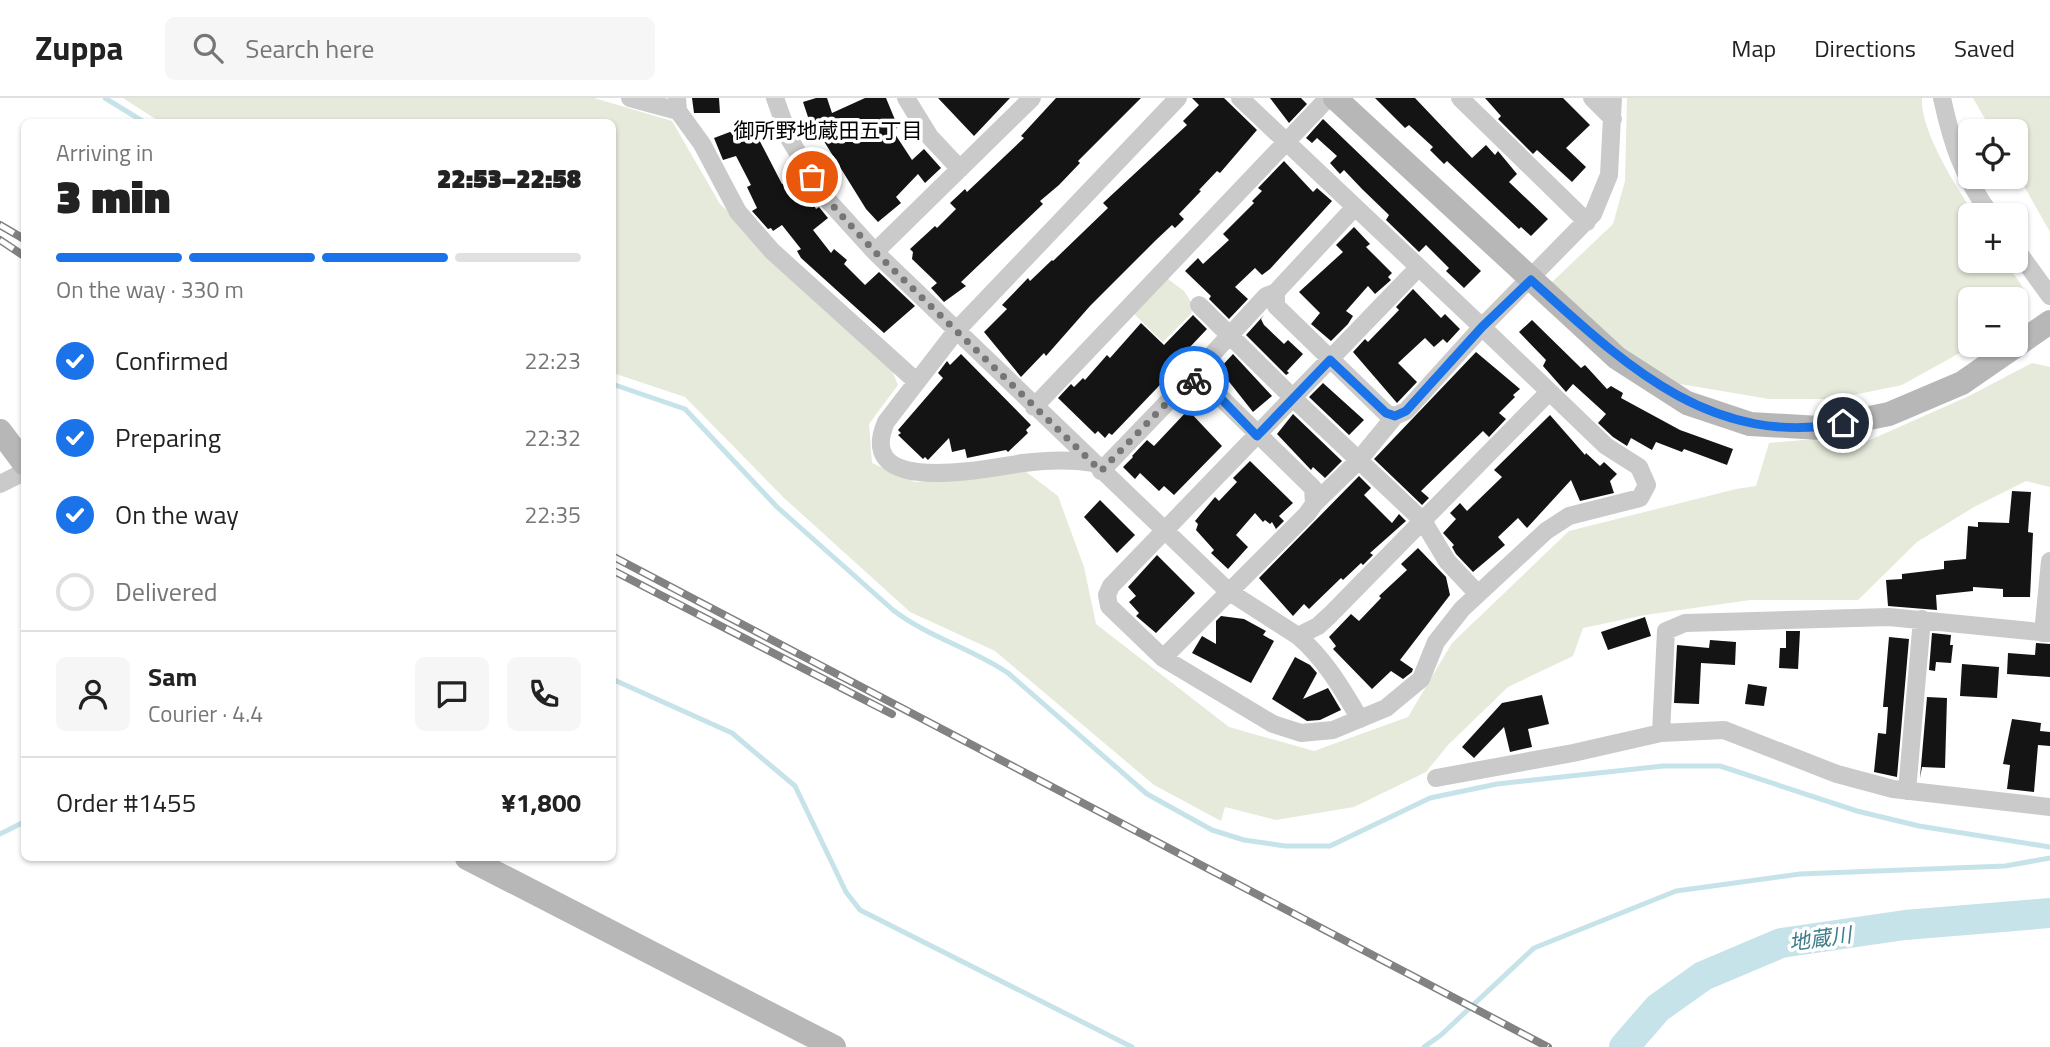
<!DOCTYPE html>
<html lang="en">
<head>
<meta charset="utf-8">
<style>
	body { margin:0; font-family:"Titillium Web","Noto Sans JP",sans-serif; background:#f6f6f6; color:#222; height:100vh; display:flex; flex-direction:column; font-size:26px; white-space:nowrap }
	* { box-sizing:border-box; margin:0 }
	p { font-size:23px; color:#767676 }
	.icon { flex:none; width:38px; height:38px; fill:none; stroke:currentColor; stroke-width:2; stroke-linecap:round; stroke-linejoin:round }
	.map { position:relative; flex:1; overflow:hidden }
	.details { position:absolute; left:21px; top:21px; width:595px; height:742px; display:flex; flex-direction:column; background:#fff; border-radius:10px; box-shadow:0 2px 5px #0004 }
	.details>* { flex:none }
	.tools { position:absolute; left:1958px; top:21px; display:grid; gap:14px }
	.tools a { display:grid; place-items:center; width:70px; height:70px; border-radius:10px; background:#fff; box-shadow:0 2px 5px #0004; font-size:35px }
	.pin { position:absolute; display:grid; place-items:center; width:60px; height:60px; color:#fff; margin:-30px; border:4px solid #fff; border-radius:50%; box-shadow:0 2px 7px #0007 }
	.courier { position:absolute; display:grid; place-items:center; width:70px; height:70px; margin:-35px; border:5px solid #1a73e8; border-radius:50%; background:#fff; color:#222; box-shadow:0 2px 9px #0007 }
	.headline em { font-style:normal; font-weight:800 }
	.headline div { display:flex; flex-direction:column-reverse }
	.headline { display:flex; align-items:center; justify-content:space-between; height:119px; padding:0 35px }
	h1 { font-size:46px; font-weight:800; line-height:52px }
	.bar { display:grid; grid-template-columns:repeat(4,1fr); gap:10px 7px; align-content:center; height:84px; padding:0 35px }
	.bar i { height:9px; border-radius:5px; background:#e0e0e0 }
	.bar .on { background:#1a73e8 }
	.bar p { grid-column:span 4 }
	.line { display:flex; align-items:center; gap:18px; padding:0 35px; border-top:2px solid #e0e0e0 }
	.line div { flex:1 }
	.round { display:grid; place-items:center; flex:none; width:74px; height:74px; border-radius:10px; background:#f6f6f6 }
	ol { padding:0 35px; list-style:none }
	li { display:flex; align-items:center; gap:21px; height:77px }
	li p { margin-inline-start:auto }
	li .icon { padding:7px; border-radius:50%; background:#1a73e8; color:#fff; stroke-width:4 }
	li:last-child { color:#767676 }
	li i { width:38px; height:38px; border:4px solid #e0e0e0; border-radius:50% }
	header { display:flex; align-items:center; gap:42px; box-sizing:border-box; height:98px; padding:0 35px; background:#fff; border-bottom:2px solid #e0e0e0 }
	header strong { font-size:33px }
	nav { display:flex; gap:38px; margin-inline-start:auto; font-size:24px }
	.search { width:490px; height:63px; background:#f6f6f6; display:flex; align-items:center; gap:18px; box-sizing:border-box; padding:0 24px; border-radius:10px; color:#767676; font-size:26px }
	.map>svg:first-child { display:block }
</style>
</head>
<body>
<header>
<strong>Zuppa</strong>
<div class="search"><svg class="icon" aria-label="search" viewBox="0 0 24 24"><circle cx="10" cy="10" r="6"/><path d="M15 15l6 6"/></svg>Search here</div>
<nav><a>Map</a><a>Directions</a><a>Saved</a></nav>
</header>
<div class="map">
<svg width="2050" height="949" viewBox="0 0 2050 949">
	<rect width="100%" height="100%" fill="#fff"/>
	<path fill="#e6eadb" d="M123 0H594L672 23 720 106 886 258 898 287 869 326 872 365 915 384 1025 373 1058 398 1084 469 1096 526 1229 629 1314 653 1408 619 1452 545 1569 433 1736 391 1756 388 1769 345 1860 337 1863 345 1969 298 2032 265 2050 269V389L2026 383 1974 409 1917 444 1858 502H1750L1645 517 1583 530 1573 558 1508 589 1448 647 1426 674 1354 709 1276 722 1225 709 1221 723 1154 687 995 553 910 514 783 399 685 299 613 275 612 24H160Z
		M1627 0H1922C1920 33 1957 90 1975 117H1970V163H2005L2026 194 2022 212 2016 217V201H1970V247H1974L1902 287 1834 301H1769L1674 285 1628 258 1551 185 1613 126 1625 83Z
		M1973 0H2050V134L2016 74V33H1992Z
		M1164 178 1184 193 1193 207 1191 216 1163 244 1131 213Z"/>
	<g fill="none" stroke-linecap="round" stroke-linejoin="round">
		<path stroke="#c7e3ea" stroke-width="5" d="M105 0 144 24
			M612 286 685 311 777 409 893 512C928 539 971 550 1008 575L1147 696 1212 732 1244 742 1285 748H1330L1430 700 1497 686 1663 668H1720L1857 713 1919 728 2050 749
			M612 581 732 635 795 688 846 794 860 812 1132 949
			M0 736 24 724
			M1424 949 1441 937 1534 850 1676 793 1800 776 2005 768 2050 760"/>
		<path stroke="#c7e3ea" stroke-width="30" d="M1624 949 1658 910 1703 878 1781 845 1905 827 2050 815"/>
	</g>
	<path fill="#141414" d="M692 0H719L720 15H694Z
		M816 0H827L832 15 865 0H886L898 29 893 33 912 62 924 51 941 70 925 85 918 76 896 99 901 105 878 124 866 111 812 24 810 25 803 4Z
		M938 0H1010L974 38Z
		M1056 0H1141L1078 63 1080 65 1059 87 1040 103 1043 106 961 184 966 188 944 204 931 190 937 185 912 161 913 154 910 151 935 128 937 130 956 111 950 105 965 91 967 94 1024 40 1021 38Z
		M1192 0H1224L1257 32 1220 75 1217 73 1199 92 1201 93 1179 116 1184 121 1175 130 1172 127 1155 143 1090 208 1046 258 1044 255 1021 279 984 234 1007 211 1002 207 1028 180 1030 183 1052 162 1053 163 1108 110 1103 105 1187 27 1183 23 1199 7Z
		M1270 0H1301L1307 6 1289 25Z
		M1375 0H1415L1472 60 1486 47 1495 57 1498 53 1517 76 1509 84 1548 121 1531 138 1521 129 1519 131 1447 63 1444 66 1430 52 1433 49 1409 27 1405 30Z
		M1485 0H1563L1590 27 1566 50 1586 69 1572 84 1537 52 1533 56 1498 21 1501 18Z
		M1323 21 1481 173 1464 190 1446 173 1449 170 1426 147 1419 154 1386 122 1389 117 1362 91 1344 72 1340 76 1330 65 1337 58 1317 40 1312 45 1306 40Z
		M751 26 782 86 792 81 802 103 810 100 816 111 819 109 828 120 813 132 831 155 834 151 847 162 844 166 865 187 879 174 915 208 884 235 801 160 797 153 801 151 782 127 773 133 771 130 768 131 752 113 757 110 747 89 751 87 736 58 723 62 714 40Z
		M1284 63 1313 94 1317 90 1332 103 1270 171 1262 177 1255 170 1235 189 1248 201 1229 221 1209 201 1211 198 1185 173 1198 160 1203 166 1229 142 1223 136 1254 105 1252 103 1262 93 1258 90Z
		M1354 129 1370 146 1366 149 1392 175 1388 179 1391 182 1375 196 1368 188 1346 213 1353 218 1348 226 1331 243 1311 226 1320 215 1299 194 1343 154 1336 147Z
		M1413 191 1441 220 1445 216 1460 231 1447 245 1443 241 1434 249 1425 240 1398 265 1417 284 1397 305 1353 254 1365 241 1368 244 1399 212 1396 209Z
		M1193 217 1207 231 1172 268 1175 270 1157 290 1112 337 1109 335 1105 340 1098 333 1095 336 1058 300 1071 286 1074 289 1083 280 1085 282 1107 257 1110 260 1141 225 1164 247Z
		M1264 217 1261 221 1264 227 1284 246 1288 242 1303 256 1287 273 1289 275 1286 277 1246 237Z
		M1532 222 1581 270 1585 267 1607 291 1611 288 1623 295 1621 300 1680 332 1733 351 1727 367 1684 351 1682 354 1656 344 1652 352 1631 340 1627 348 1613 339 1598 325 1606 316 1573 286 1566 294 1543 268 1546 262 1519 234Z
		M1476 254 1520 291 1513 297 1515 299 1499 315 1506 321 1489 339 1483 333 1421 393 1429 400 1422 407 1374 361Z
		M961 256 1031 327 1026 332 1028 335 1008 354 1006 352 967 360 965 351 952 354 949 340 928 362 925 359 923 361 898 337 901 335 898 332 943 280 938 275 947 263 950 267Z
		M1233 256 1272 298 1253 314 1219 271Z
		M1323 285 1364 322 1349 337 1309 299Z
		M1188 312 1222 348 1174 397 1164 388 1159 393 1140 375 1135 381 1123 369 1133 359 1132 358 1147 342 1154 348Z
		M1293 316 1342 363 1325 380 1313 369 1311 372 1277 336Z
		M1550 317 1585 357 1586 355 1600 368 1604 364 1617 376 1610 383 1614 395 1580 403 1571 382 1527 430 1518 420 1498 439 1505 447 1473 474 1456 456 1452 449 1454 447 1443 435 1456 421 1450 415 1460 405 1467 413 1502 379 1494 372Z
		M1250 363 1293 405 1279 418 1284 423 1276 431 1272 424 1270 426 1265 422 1263 424 1255 415 1236 437 1248 449 1228 471 1211 455 1214 452 1196 432 1198 426 1195 423 1215 399 1219 403 1237 384 1233 380Z
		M1359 378 1371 390 1364 397 1392 425 1399 416 1406 423 1370 455 1373 457 1363 467 1361 465 1343 482 1341 480 1309 511 1304 506 1293 518 1259 480Z
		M2012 393 2031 394 2028 434 2033 435 2030 499H2003V491L1973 489V493L1936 497 1937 512 1888 508 1886 482 1902 481V476L1944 471V463L1966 461 1968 428 1978 429V424L2009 425Z
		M1100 402 1135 437 1117 455 1084 419Z
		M1418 450 1446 479 1450 497 1400 562 1413 571 1412 574 1403 581 1391 573 1372 591 1333 551 1336 548 1329 539 1351 516 1359 523 1381 500 1379 498 1407 472 1401 466Z
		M1157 457 1195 495 1156 535 1136 518 1139 515 1129 504 1136 498 1128 489Z
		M1221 518 1244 521 1266 533 1263 537 1274 543 1251 585 1192 555 1202 538 1216 546V523Z
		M1645 519 1651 538 1608 552 1601 534Z
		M1786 533H1800L1798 571 1779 570 1780 550H1786Z
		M1932 535 1951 537 1950 547H1953L1951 565 1936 564 1935 573 1929 572Z
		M1889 539 1909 541 1897 679 1874 674 1878 635 1886 636 1888 609H1883Z
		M1710 542 1736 544 1735 567 1701 565 1699 606 1674 605 1677 547 1709 550Z
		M2036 545 2050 546V579L2007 576 2008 555 2035 557Z
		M1295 559 1310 567 1317 575 1303 601 1328 590 1341 612 1320 622 1307 623 1272 601Z
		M1962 566 1999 569 1997 600 1960 598Z
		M1748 586 1767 589 1764 608 1745 606Z
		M1542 597 1549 626 1528 631 1532 649 1510 654 1504 629 1474 660 1462 649 1502 605Z
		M1927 599 1947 600 1945 670 1922 669 1920 680Z
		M2012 621 2041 625 2040 633 2050 634V648L2038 647 2034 694 2007 691 2010 667 2003 666Z"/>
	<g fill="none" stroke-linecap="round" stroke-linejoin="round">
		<path stroke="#cacaca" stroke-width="18" d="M630 0 678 13 677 0
			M775 0 790 42 824 98 875 154 1228 493 1298 538 1318 528 1330 517 1549 294
			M906 0 930 39 960 71
			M1240 0 1482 229 1406 313 1395 318 1386 315 1276 208V194L1354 110
			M1460 0 1587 124
			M1592 0 1613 21
			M1942 0C1952 46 1963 79 1991 117
			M678 13 702 46 738 114 772 153 917 284
			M2016 151 2050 198
			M875 154 1032 0
			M1418 170 1111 488 1107 497 1109 508 1163 560 1273 626 1301 635 1333 632 1386 610 1421 581 1436 544 1462 511 1546 433 1569 418 1640 400 1647 387 1639 369 1606 348 1482 229 1593 116 1609 77 1613 0
			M1199 207 1293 300 1423 423 1447 463 1478 496
			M1184 287 1266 198 1276 194
			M1034 309 1328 0
			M1094 365C1070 361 1047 362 1023 365 988 370 853 400 886 324L956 233 1178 0
			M1101 373 1184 287 1196 282 1207 286 1313 390 1314 406 1307 416 1163 560
			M0 386 24 374
			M1314 406 1358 363 1395 318
			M2043 535 2050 463
			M1298 538C1325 561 1342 591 1360 621
			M1661 635 1666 533 1685 525 1889 519 2050 535
			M1436 680 1573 655 1661 635 1724 632 1837 676 1893 691 2050 709
			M1907 693 1922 521"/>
		<path stroke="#b7b7b7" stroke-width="24" d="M1335 0 1617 260 1687 305 1750 326 1820 330 1889 316 1962 285 2050 224
			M0 333 24 365
			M467 760 834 949"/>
		<defs>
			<path id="rail" d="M0 127 24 141
				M0 142 24 158
				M612 458 1548 949
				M612 472 892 616"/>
		</defs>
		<use href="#rail" stroke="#828282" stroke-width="8"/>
		<use href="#rail" stroke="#fff" stroke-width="5" stroke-dasharray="16" stroke-linecap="butt"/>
	</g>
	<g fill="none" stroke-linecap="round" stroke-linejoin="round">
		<path stroke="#767676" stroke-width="7" stroke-dasharray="0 12.6" d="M812 79 824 98 875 154 1101 373 1184 287 1194 283"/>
		<path stroke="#1a73e8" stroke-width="9" d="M1194 283 1207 286 1257 338 1330 262 1386 315 1395 318 1406 313 1482 229 1531 182C1621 263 1710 351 1843 325"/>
	</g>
	<g text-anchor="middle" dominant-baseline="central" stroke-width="7" stroke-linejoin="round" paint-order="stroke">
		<g font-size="21" fill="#000" stroke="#fff">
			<text x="828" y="32">御所野地蔵田五丁目</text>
		</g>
		<g font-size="21" font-style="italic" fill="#3e7d8c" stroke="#fff">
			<text transform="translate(1820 840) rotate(-8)">地蔵川</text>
		</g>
	</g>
</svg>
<div class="tools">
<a><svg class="icon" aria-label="locate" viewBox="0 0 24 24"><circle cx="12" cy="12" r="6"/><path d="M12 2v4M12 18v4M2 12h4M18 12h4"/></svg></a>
<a>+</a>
<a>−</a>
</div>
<div class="pin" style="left:812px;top:79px;background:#ea580c"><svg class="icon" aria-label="bag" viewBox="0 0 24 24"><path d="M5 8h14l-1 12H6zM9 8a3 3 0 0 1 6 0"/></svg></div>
<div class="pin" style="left:1843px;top:325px;background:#1f2937"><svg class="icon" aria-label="home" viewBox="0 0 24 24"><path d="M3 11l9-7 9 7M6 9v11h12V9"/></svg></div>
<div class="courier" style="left:1194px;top:283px"><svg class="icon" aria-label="bike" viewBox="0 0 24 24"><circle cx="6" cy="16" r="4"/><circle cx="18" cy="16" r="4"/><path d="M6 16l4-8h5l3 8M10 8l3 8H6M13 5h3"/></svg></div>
<section class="details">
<div class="headline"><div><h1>3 min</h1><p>Arriving in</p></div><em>22:53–22:58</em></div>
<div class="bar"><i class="on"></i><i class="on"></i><i class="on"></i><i></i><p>On the way · 330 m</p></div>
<ol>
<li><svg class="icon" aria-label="check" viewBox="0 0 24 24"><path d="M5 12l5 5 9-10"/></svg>Confirmed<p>22:23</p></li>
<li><svg class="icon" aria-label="check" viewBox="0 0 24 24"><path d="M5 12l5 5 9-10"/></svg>Preparing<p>22:32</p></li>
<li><svg class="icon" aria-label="check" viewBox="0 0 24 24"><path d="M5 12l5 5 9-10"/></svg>On the way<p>22:35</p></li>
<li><i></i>Delivered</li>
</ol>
<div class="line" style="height:126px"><a class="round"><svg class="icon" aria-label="person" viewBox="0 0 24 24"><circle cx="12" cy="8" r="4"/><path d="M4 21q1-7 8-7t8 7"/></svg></a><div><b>Sam</b><p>Courier · 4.4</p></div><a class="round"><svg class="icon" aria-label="chat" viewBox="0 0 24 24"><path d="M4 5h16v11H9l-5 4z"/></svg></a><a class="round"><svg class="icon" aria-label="phone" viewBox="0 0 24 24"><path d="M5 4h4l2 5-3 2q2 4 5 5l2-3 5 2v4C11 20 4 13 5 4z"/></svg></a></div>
<div class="line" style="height:91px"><div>Order #1455</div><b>¥1,800</b></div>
</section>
</div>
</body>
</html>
